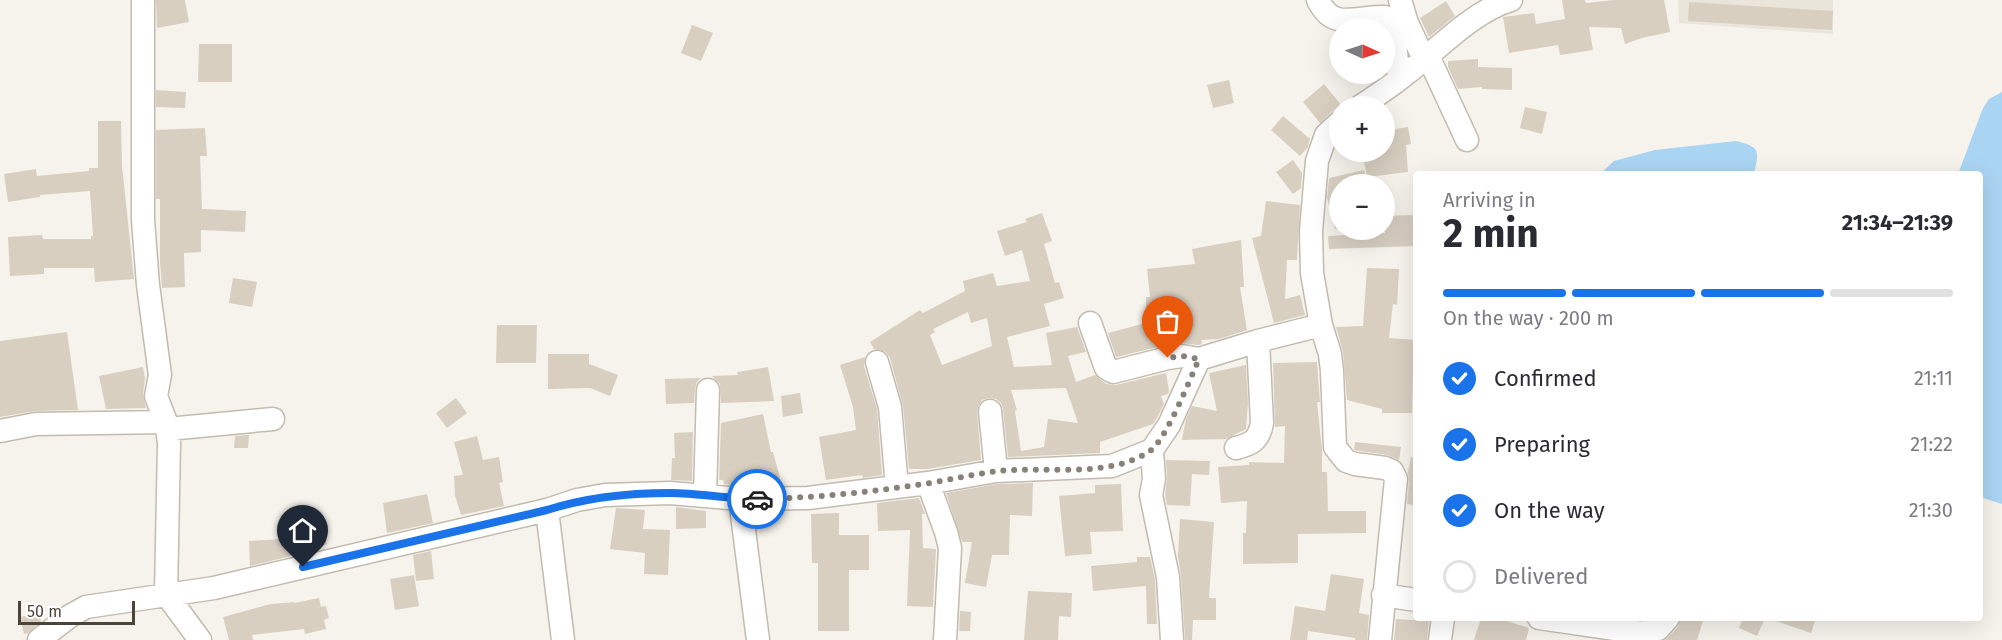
<!DOCTYPE html>
<html lang="en">
<head>
<meta charset="utf-8">
<style>
	body { margin:0; font-family:"Fira Sans",sans-serif; background:#f2f2f3; color:#2b2b33; height:100vh; display:flex; flex-direction:column; font-size:22px; white-space:nowrap }
	* { box-sizing:border-box; margin:0 }
	p { font-size:20px; color:#7c7c81 }
	.icon { flex:none; width:33px; height:33px; fill:none; stroke:currentColor; stroke-width:2; stroke-linecap:round; stroke-linejoin:round }
	.map { position:relative; flex:1; overflow:hidden }
	.panel { position:absolute; left:1413px; top:171px; width:570px; height:450px; display:flex; flex-direction:column; background:#fff; border-radius:6px; box-shadow:0 6px 24px #0002 }
	.panel>* { flex:none }
	.needle { width:39px; rotate:93deg }
	.buttons { position:absolute; left:1329px; top:18px; display:grid; gap:12px }
	.buttons a { display:grid; place-items:center; width:66px; height:66px; border-radius:50%; background:#fff; box-shadow:0 6px 24px #0002; font-size:30px }
	.scale { position:absolute; left:18px; bottom:15px; width:117px; box-sizing:border-box; padding-left:6px; border:3px solid #4b4439; border-top:0; font-size:16px; line-height:21px; white-space:nowrap; color:#4b4439; -webkit-text-stroke:4px #fff; paint-order:stroke }
	.pin { position:absolute; display:grid; place-items:center; width:51px; height:51px; color:#fff; margin:-62px -26px; border-radius:50% 50% 50% 0; rotate:-45deg; box-shadow:0 0 6px #0007 }
	.pin .icon { rotate:45deg }
	.courier { position:absolute; display:grid; place-items:center; width:60px; height:60px; margin:-30px; border:4px solid #1a73e8; border-radius:50%; background:#fff; color:#222; box-shadow:0 2px 8px #0007 }
	.headline em { font-style:normal; font-weight:700 }
	.headline div { display:flex; flex-direction:column-reverse }
	.headline { display:flex; align-items:center; justify-content:space-between; height:102px; padding:0 30px }
	h1 { font-size:39px; font-weight:700; line-height:45px }
	.bar { display:grid; grid-template-columns:repeat(4,1fr); gap:9px 6px; align-content:center; height:72px; padding:0 30px }
	.bar i { height:8px; border-radius:4px; background:#e1e1e2 }
	.bar .selected { background:#1a73e8 }
	.bar p { grid-column:span 4 }
	ol { padding:0 30px; list-style:none }
	li { display:flex; align-items:center; gap:18px; height:66px }
	li p { margin-inline-start:auto }
	li .icon { padding:6px; border-radius:50%; background:#1a73e8; color:#fff; stroke-width:4 }
	li:last-child { color:#7c7c81 }
	li i { width:33px; height:33px; border:3px solid #e1e1e2; border-radius:50% }
	.map>svg:first-child { display:block }
</style>
</head>
<body>
<div class="map">
<svg width="2002" height="640" viewBox="0 0 2002 640">
	<rect width="100%" height="100%" fill="#f6f3ec"/>
	<path fill="#eae5da" d="M1678 0H1833V34L1679 23Z"/>
	<path fill="#a9d4f2" d="M2002 92V504L1980 497V174H1958L1983 108 1989 99Z
		M1736 141C1761 147 1759 151 1754 174H1600L1614 161 1655 150Z"/>
	<path fill="#d8cfc1" fill-rule="evenodd" d="M156 0H185L189 22 157 28Z
		M1562 0H1585L1586 3 1614 0H1664L1670 32 1642 38 1625 44 1621 28 1589 27 1593 50 1560 55 1558 45 1509 53 1503 17 1534 13 1536 24 1565 19Z
		M1446 1 1455 16 1429 37 1420 18Z
		M1689 2 1833 11 1832 30 1688 21Z
		M692 25 713 33 701 61 681 53Z
		M199 44H232V82H198Z
		M1478 59V67L1512 68V90L1482 89V87L1458 89 1448 67V61Z
		M1229 80 1234 103 1213 108 1207 85Z
		M1324 84 1342 106 1331 112 1320 123 1303 102Z
		M156 90 186 92 185 108 156 107Z
		M1525 107 1547 112 1542 134 1520 128Z
		M1283 116 1310 139 1308 147 1300 156 1271 130Z
		M98 121H121L122 166 134 279 95 282 94 268H44V274L10 276 8 237 42 235 43 239H91V236H93L90 191 40 195V197L8 202 4 174 36 169 37 176 89 171V168H98Z
		M1408 127 1411 144 1406 145 1408 172 1367 177 1362 152H1384V131Z
		M205 128 207 156H200L202 209 246 211 245 232 201 230V252L184 253 185 287 162 288 160 262V199H156V130Z
		M1293 160 1302 173 1301 188 1293 194 1276 172Z
		M1364 170 1368 184H1340V228L1335 229 1327 198 1329 178Z
		M1266 201 1300 205 1297 260H1287L1285 299 1300 295 1305 315 1274 323 1252 238 1261 236Z
		M1042 213 1052 241 1044 244 1055 283 1059 282 1064 298 1044 304 1050 326 1007 337 1014 367 1052 365 1046 333 1077 327 1086 352 1068 356 1076 382 1095 375 1106 384 1116 385 1166 373 1169 391 1168 394 1161 396 1164 404 1157 418 1153 424 1100 442V453L1008 457 1003 409 1001 403 996 399 988 398 982 400 978 406 977 412 981 460 927 469H909L903 406 890 358 886 352 874 349 870 342 920 310 923 313 965 291 963 281 993 273 997 286 1030 281 1022 250 1005 256 997 231 1027 222 1025 219ZM968 312 971 323 987 318 992 346 942 365 930 335 935 332 933 329ZM1066 388 1078 423 1048 419 1044 447 1021 451 1015 411 1017 410 1011 390Z
		M1415 215 1416 246 1329 249 1328 236 1385 233 1384 216Z
		M1241 240 1244 287H1240L1247 330 1219 339 1201 340 1202 344 1198 345 1180 343 1166 345 1116 357 1108 333 1146 323V297H1150L1147 269 1195 264 1192 249Z
		M1367 268 1399 269 1397 305 1393 304 1389 338 1416 340V374H1413L1412 413H1382V409L1347 400 1343 352 1336 327 1363 326Z
		M233 278 257 282 252 307 229 303Z
		M497 325H537L536 363H496Z
		M67 332 78 410 36 411 0 417V341Z
		M548 354H589V364L618 375 610 396 590 388 548 389Z
		M865 357 864 366 877 409 882 475 863 478 862 475 826 480 819 437 856 430 853 407 840 365Z
		M1317 362 1320 402H1317L1322 450V472H1327L1328 511H1366V533L1298 534V563L1243 564V533H1246L1247 501 1221 503 1218 467 1249 465V462L1284 463 1285 426 1275 427 1273 363Z
		M1246 365 1248 403 1246 429 1226 439 1182 440 1186 419 1192 406 1217 411 1209 373Z
		M143 367 145 379 143 394 146 408 106 409 99 376Z
		M768 367 774 401 721 403 720 384 712 376 738 375 737 372Z
		M701 378 697 382 695 389 694 403 666 404 665 379Z
		M800 393 803 413 783 417 781 396Z
		M456 398 467 413 447 428 436 413Z
		M763 414 771 452H773L782 485H762L761 480 733 485 724 484 723 480H719L721 423Z
		M693 432 692 481 671 480 672 458H675L674 433Z
		M249 435 248 448H234L235 436Z
		M477 436 483 460 499 457 503 482 499 483 504 506 461 515 455 496 454 476 463 475 454 442Z
		M1355 442 1401 447 1399 460 1387 455 1354 450Z
		M1411 457 1416 458V506L1407 504 1409 480 1408 472Z
		M1166 460 1210 461 1209 475 1192 474 1190 506 1167 505 1165 495 1167 478Z
		M1033 483 1032 516 1010 515 1009 555H992L986 587 965 583 972 542H962L946 493 997 484Z
		M1121 484 1123 531 1090 532 1092 554 1065 556 1059 496 1095 493V485Z
		M427 494 433 523 387 533 383 503Z
		M919 498 925 514H922L923 548 936 549 933 607 907 606 910 530 878 531 877 503Z
		M676 507 706 511V528L676 529Z
		M616 508 645 510 643 529 670 530 668 575 644 574 645 553 610 549Z
		M839 513V535H869V570H849V631H818V563H812L811 514Z
		M317 514 327 544 291 556 250 566 249 541 295 538 290 523Z
		M1180 519 1214 522 1209 598H1216V620H1193L1192 640H1185L1181 576 1178 556Z
		M431 551 434 579 416 581 413 555Z
		M1137 557H1150L1155 579 1157 624H1147L1146 586 1093 591 1091 566 1137 562Z
		M1331 574 1364 579 1359 613 1369 615 1367 640H1355V638L1308 631 1307 640H1290L1295 606 1325 611Z
		M414 575 419 606 395 610 390 579Z
		M1028 591 1072 593 1071 617 1059 616 1058 640H1024Z
		M319 598 321 607 326 606 329 618 324 620 326 629 305 634 304 629 252 635 253 640H229L223 617 271 604 294 602V603Z
		M960 611 971 612 970 631H959Z
		M40 613 41 621 28 633 24 634 20 617Z
		M1481 618H1497L1529 628 1526 640H1474Z
		M1681 618H1692L1703 621 1697 640H1665L1678 627Z
		M1743 618H1765L1757 636 1739 628Z
		M1773 618H1816L1811 633 1773 620Z
		M1396 619 1429 621 1427 640H1394Z"/>
	<g fill="none" stroke-linecap="round" stroke-linejoin="round">
		<defs>
			<path id="minor" d="M143 0V220L148 285 160 375 156 396 166 422 169 443 166 594 200 640
				M1318 0C1322 8 1328 17 1338 19 1347 22 1373 16 1385 17L1395 43 1399 79
				M1400 0 1407 23 1424 59
				M1428 56 1467 140
				M1361 106C1376 96 1391 86 1406 74 1437 50 1473 11 1511 0
				M1340 122 1326 135 1317 161 1311 231 1312 273 1321 325 1330 354 1332 371 1335 447 1346 461 1355 464 1385 468 1392 471 1396 479 1380 640
				M1090 323 1106 368 1113 372 1168 358 1182 356 1199 359
				M877 362 890 407 897 487
				M990 411 996 471
				M168 429 273 419
				M0 431 36 424 166 422
				M1236 448C1252 444 1259 440 1262 423L1258 341
				M1152 450 1154 479 1151 495 1168 577 1172 640
				M928 483 946 532 950 548 945 640
				M705 495 708 390
				M740 499 758 640
				M547 510 563 640
				M1383 595 1416 600
				M1539 618 1642 633 1658 629 1668 618
				M39 640 70 616 86 607 214 588 547 510 577 500 605 495 670 493 740 499 808 498 928 483 996 471 1112 466 1152 450 1169 425 1199 359 1258 341 1321 325
				M1440 640 1443 618"/>
		</defs>
		<use href="#minor" stroke="#c2bbae" stroke-width="25"/>
		<use href="#minor" stroke="#fff" stroke-width="22"/>
	</g>
	<g fill="none" stroke-linecap="round" stroke-linejoin="round">
		<path stroke="#878178" stroke-width="6" stroke-dasharray="0 10.8" d="M757 499C815 498 873 492 930 483 953 479 975 474 998 471 1045 466 1109 479 1150 451 1166 440 1190 379 1199 359L1182 356 1168 358"/>
		<path stroke="#1a73e8" stroke-width="8" d="M303 567 547 510C588 497 627 493 670 493 699 493 728 499 757 499"/>
	</g>
</svg>
<div class="buttons">
<a><svg class="needle" viewBox="-14 -14 28 28"><path d="M0-13l5 13h-10z" fill="#e53935"/><path d="M0 13l5-13h-10z" fill="#7c7c81"/></svg></a>
<a>+</a>
<a>−</a>
</div>
<div class="scale">50 m</div>
<div class="pin" style="left:1168px;top:358px;background:#ea580c"><svg class="icon" aria-label="bag" viewBox="0 0 24 24"><path d="M5 8h14l-1 12H6zM9 8a3 3 0 0 1 6 0"/></svg></div>
<div class="pin" style="left:303px;top:567px;background:#1f2937"><svg class="icon" aria-label="home" viewBox="0 0 24 24"><path d="M3 11l9-7 9 7M6 9v11h12V9"/></svg></div>
<div class="courier" style="left:757px;top:499px"><svg class="icon" aria-label="car" viewBox="0 0 24 24"><path d="M5 17H2v-5l4-1 3-4h7l3 4 3 1v5h-3M9 17h6M6 11h13"/><circle cx="7" cy="17" r="2"/><circle cx="17" cy="17" r="2"/></svg></div>
<section class="panel">
<div class="headline"><div><h1>2 min</h1><p>Arriving in</p></div><em>21:34–21:39</em></div>
<div class="bar"><i class="selected"></i><i class="selected"></i><i class="selected"></i><i></i><p>On the way · 200 m</p></div>
<ol>
<li><svg class="icon" aria-label="check" viewBox="0 0 24 24"><path d="M5 12l5 5 9-10"/></svg>Confirmed<p>21:11</p></li>
<li><svg class="icon" aria-label="check" viewBox="0 0 24 24"><path d="M5 12l5 5 9-10"/></svg>Preparing<p>21:22</p></li>
<li><svg class="icon" aria-label="check" viewBox="0 0 24 24"><path d="M5 12l5 5 9-10"/></svg>On the way<p>21:30</p></li>
<li><i></i>Delivered</li>
</ol>
</section>
</div>
</body>
</html>
